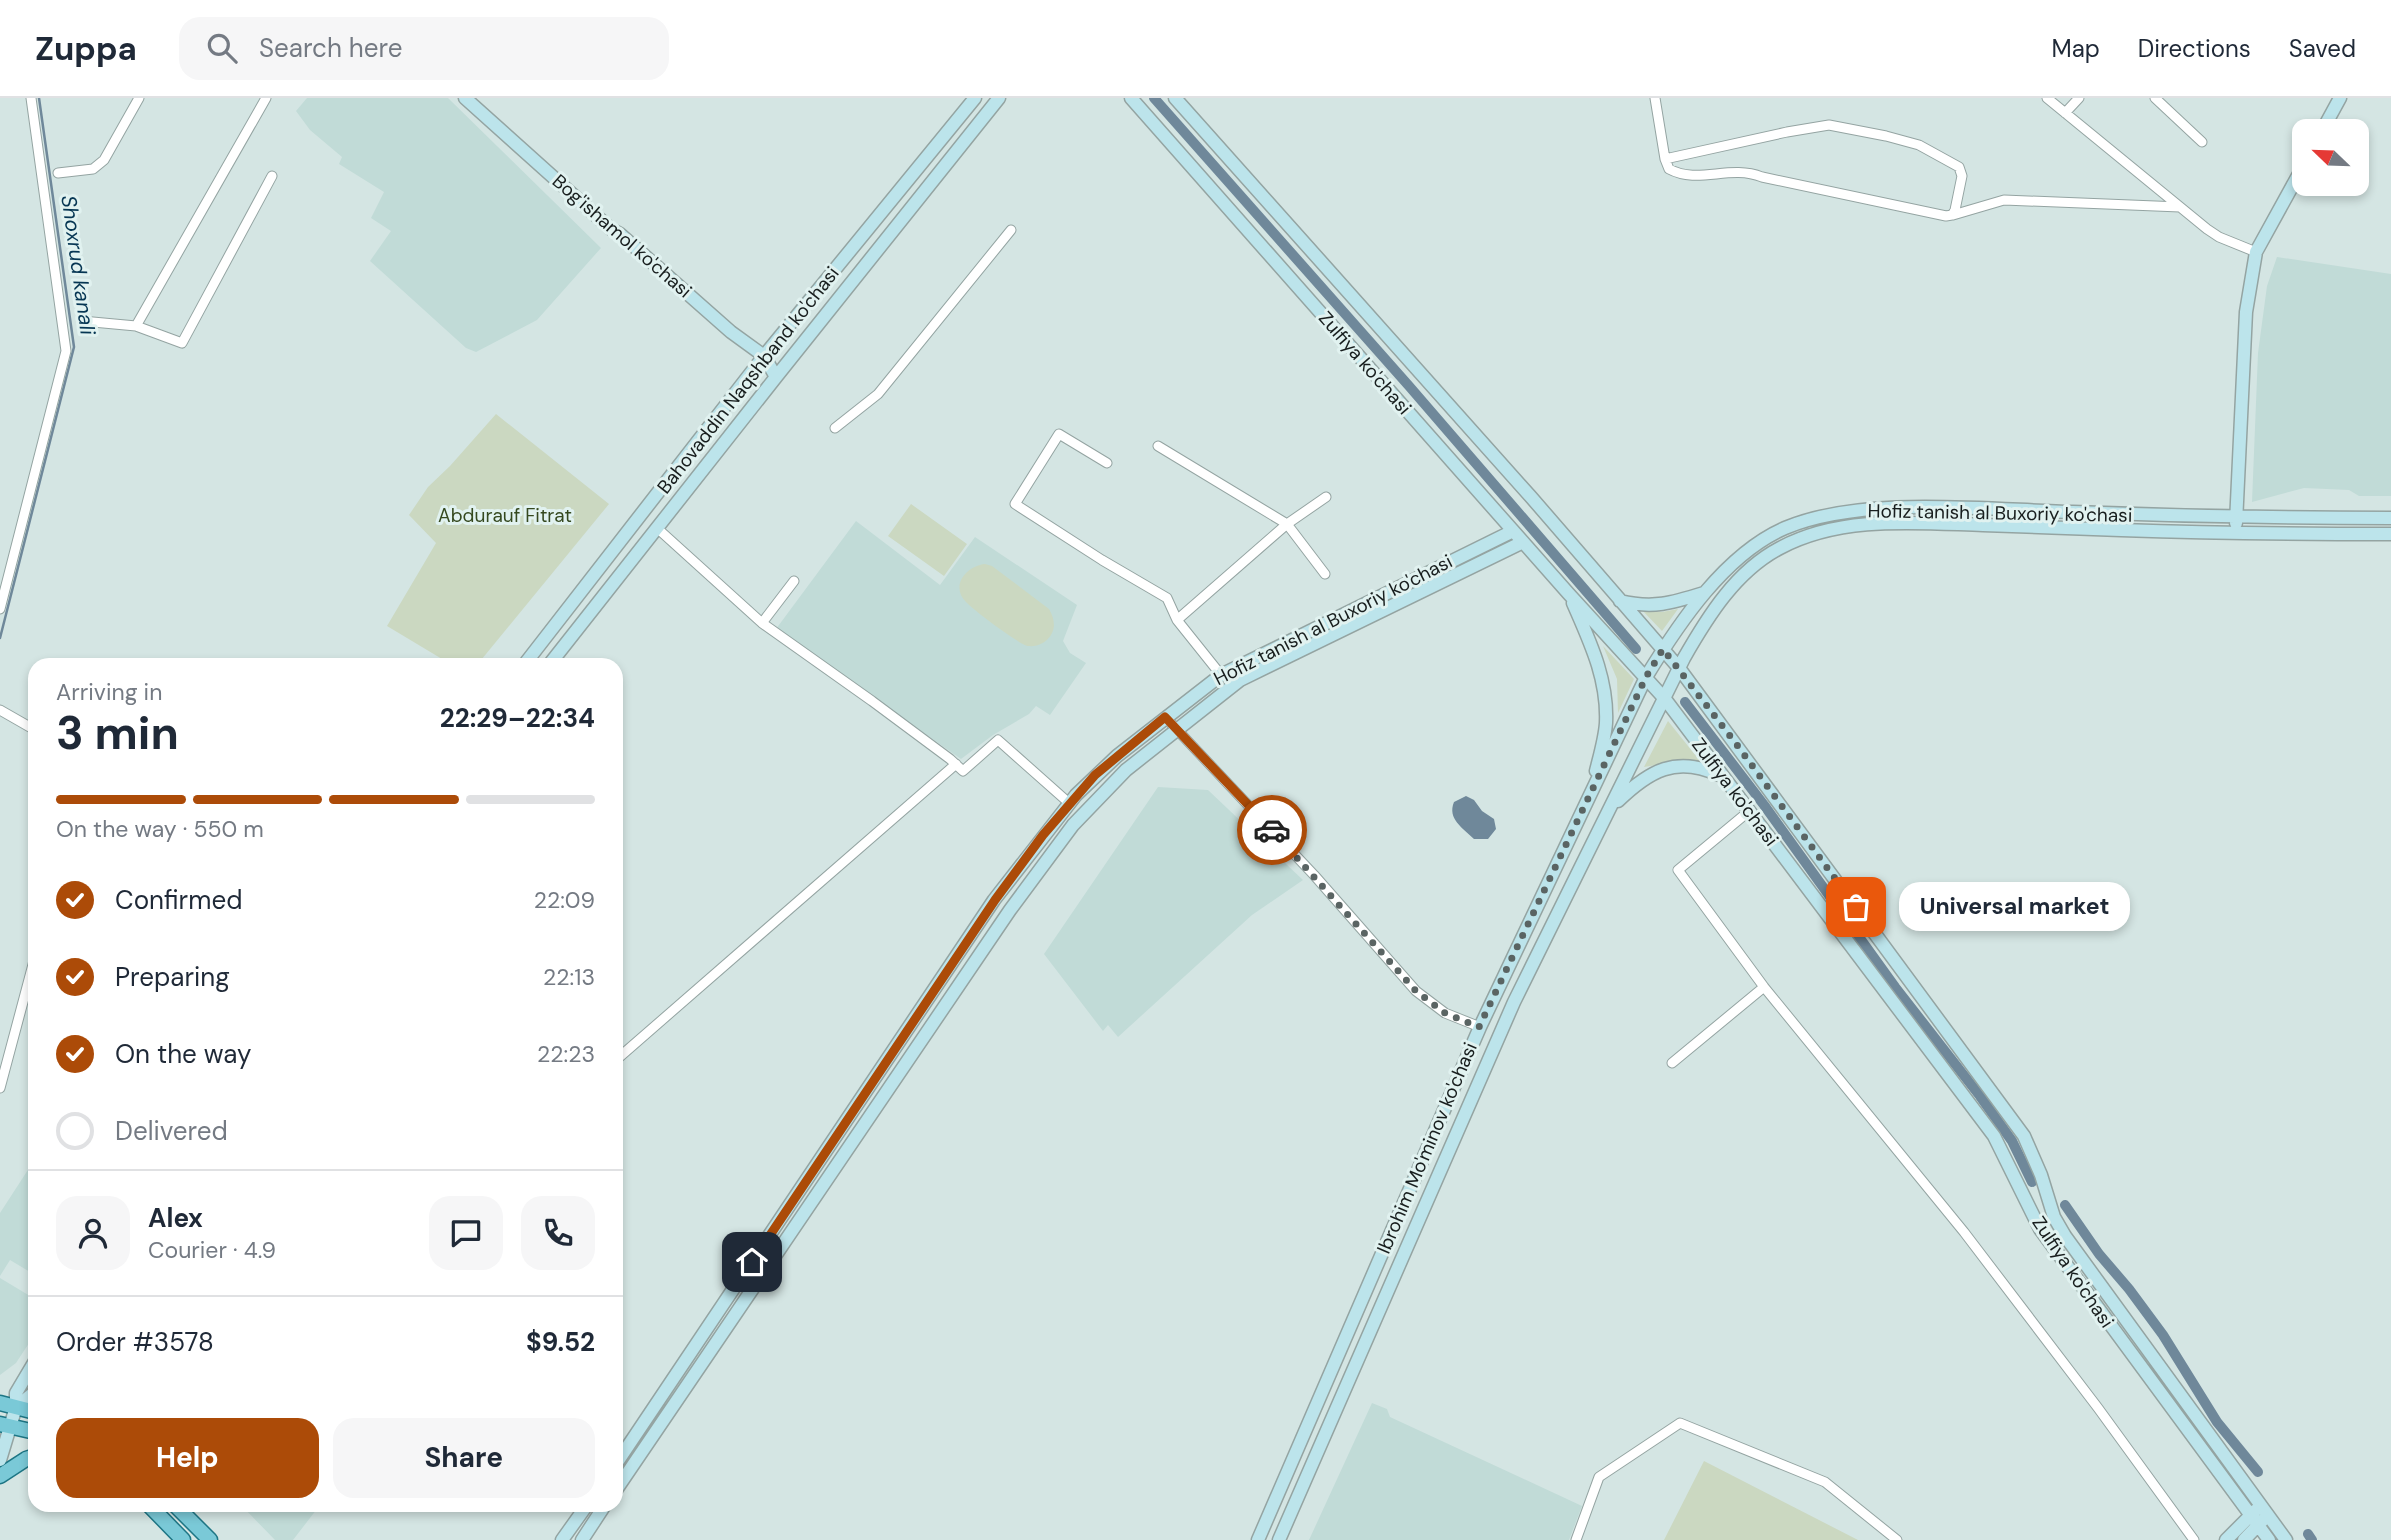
<!DOCTYPE html>
<html lang="en">
<head>
<meta charset="utf-8">
<style>
	body { margin:0; font-family:"DM Sans",sans-serif; background:#f6f6f7; color:#1f2937; height:100vh; display:flex; flex-direction:column; font-size:26px; white-space:nowrap }
	* { box-sizing:border-box; margin:0 }
	p { font-size:23px; color:#747a83 }
	.icon { flex:none; width:38px; height:38px; fill:none; stroke:currentColor; stroke-width:2; stroke-linecap:round; stroke-linejoin:round }
	.map { position:relative; flex:1; overflow:hidden }
	.sheet { position:absolute; left:28px; top:560px; width:595px; height:854px; display:flex; flex-direction:column; background:#fff; border-radius:21px; box-shadow:0 4px 10px #0003 }
	.sheet>* { flex:none }
	.needle { width:46px; rotate:293deg }
	.controls { position:absolute; left:2292px; top:21px; display:grid; gap:14px }
	.controls a { display:grid; place-items:center; width:77px; height:77px; border-radius:14px; background:#fff; box-shadow:0 4px 10px #0003; font-size:35px }
	.pin { position:absolute; display:grid; place-items:center; width:60px; height:60px; color:#fff; margin:-30px; border-radius:14px; box-shadow:0 4px 10px #0006 }
	.courier { position:absolute; display:grid; place-items:center; width:70px; height:70px; margin:-35px; border:5px solid #ac4b08; border-radius:50%; background:#fff; color:#222; box-shadow:0 2px 9px #0007 }
	.bubble { position:absolute; height:49px; border-radius:21px; background:#fff; box-shadow:0 4px 10px #0003; font-size:23px; font-weight:700; line-height:49px; text-align:center }
	.summary em { font-style:normal; font-weight:700 }
	.summary div { display:flex; flex-direction:column-reverse }
	.summary { display:flex; align-items:center; justify-content:space-between; height:119px; padding:0 28px }
	h1 { font-size:46px; font-weight:700; line-height:52px }
	.bar { display:grid; grid-template-columns:repeat(4,1fr); gap:10px 7px; align-content:center; height:84px; padding:0 28px }
	.bar i { height:9px; border-radius:5px; background:#e0e1e3 }
	.bar .on { background:#ac4b08 }
	.bar p { grid-column:span 4 }
	.line { display:flex; align-items:center; gap:18px; padding:0 28px; border-top:2px solid #e0e1e3 }
	.line div { flex:1 }
	.round { display:grid; place-items:center; flex:none; width:74px; height:74px; border-radius:21px; background:#f6f6f7 }
	ol { padding:0 28px; list-style:none }
	li { display:flex; align-items:center; gap:21px; height:77px }
	li p { margin-inline-start:auto }
	li .icon { padding:7px; border-radius:50%; background:#ac4b08; color:#fff; stroke-width:4 }
	li:last-child { color:#747a83 }
	li i { width:38px; height:38px; border:4px solid #e0e1e3; border-radius:50% }
	.primary-button { display:flex; gap:14px; margin-top:auto; padding:14px 28px }
	.primary-button a { flex:1; height:80px; border-radius:21px; background:#ac4b08; color:#fff; font-size:28px; font-weight:700; line-height:80px; text-align:center }
	.primary-button a+a { background:#f6f6f7; color:#1f2937 }
	header { display:flex; align-items:center; gap:42px; box-sizing:border-box; height:98px; padding:0 35px; background:#fff; border-bottom:2px solid #e0e1e3 }
	header strong { font-size:33px }
	nav { display:flex; gap:38px; margin-inline-start:auto; font-size:24px }
	.search { width:490px; height:63px; background:#f6f6f7; display:flex; align-items:center; gap:18px; box-sizing:border-box; padding:0 24px; border-radius:21px; color:#747a83; font-size:26px }
	.map>svg:first-child { display:block }
</style>
</head>
<body>
<header>
<strong>Zuppa</strong>
<div class="search"><svg class="icon" aria-label="search" viewBox="0 0 24 24"><circle cx="10" cy="10" r="6"/><path d="M15 15l6 6"/></svg>Search here</div>
<nav><a>Map</a><a>Directions</a><a>Saved</a></nav>
</header>
<div class="map">
<svg width="2391" height="1442" viewBox="0 0 2391 1442">
	<rect width="100%" height="100%" fill="#d4e5e3"/>
	<path fill="#c1dbd7" d="M307 0H448L601 150 537 222 476 254 466 250 370 163 391 133 371 120 384 94 339 66 342 59 310 32 296 13Z
		M2277 159 2391 176V398H2359L2349 392 2304 390 2252 404 2258 255 2267 188Z
		M856 423 940 487 975 439 1077 507 1063 543 1070 555 1086 565 1050 617 1036 608 1029 616 993 637 961 661 776 531Z
		M1158 689 1208 692 1303 782 1252 817 1118 939 1108 927 1103 933 1044 856Z
		M35 1061V1177L10 1162 0 1178V1115Z
		M0 1180 35 1201V1236L16 1265 0 1277Z
		M1372 1305 1387 1311 1390 1319 1582 1408 1569 1442H1309Z
		M241 1407H320L293 1442H275Z"/>
	<path fill="#cbd8c1" d="M496 316 609 406 477 567H452L387 528 436 445 409 417 428 389 450 368Z
		M911 406 967 446 944 478 888 438Z
		M985 466 992 468 1049 511C1054 520 1056 528 1051 537 1046 545 1037 549 1028 548 1020 547 973 512 966 504 950 488 966 468 985 466Z
		M1678 511 1662 533 1642 512 1662 514Z
		M1603 548 1634 581 1618 615 1617 581Z
		M1668 623 1700 663 1687 662 1644 669Z
		M1704 1363 1858 1442H1664Z"/>
	<path fill="#6f889a" d="M1466 698 1474 702 1482 713 1494 721 1496 731 1488 741H1474C1463 730 1447 721 1454 704Z"/>
	<g fill="none" stroke-linecap="round" stroke-linejoin="round">
		<path stroke="#6f889a" stroke-width="2.5" d="M0 540 74 249 39 0"/>
		<path stroke="#6f889a" stroke-width="10" d="M1154 0 1409 288 1636 551
			M1685 604 1764 707 1895 889 1980 998 2012 1043 2032 1084
			M2065 1107 2099 1156 2129 1191 2163 1237 2217 1324 2258 1374
			M2308 1436 2312 1442"/>
		<defs>
			<path id="street" d="M1655 0 1665 61 1669 71C1699 87 1729 66 1762 79L1946 118 1952 117 1955 112 1962 78 1959 69 1919 47 1886 38 1829 27 1787 34 1665 61
				M2047 0 2207 131 2219 139 2256 154
				M2155 0 2202 44
				M2065 15 2079 0
				M58 75 93 71 104 62 139 0
				M1953 117 2004 102 2180 109
				M82 223 136 228 182 245 272 78
				M136 228 266 0
				M835 330 878 296 1011 132
				M1158 348 1287 426 1325 476
				M1107 365 1059 336 1015 406 1102 462 1167 500 1177 522 1221 577
				M657 430 762 525 872 603 950 661 963 673 998 642 1069 705
				M0 511 66 253 31 0
				M1177 522 1287 426 1326 399
				M762 525 794 483
				M0 612 35 632
				M1165 619 1314 777 1416 893 1445 915 1480 929
				M1748 714 1678 772 1764 889 1964 1134 2098 1310 2194 1442
				M616 962 956 666
				M1672 965 1764 889
				M0 990 35 859
				M1576 1442 1599 1379 1680 1325 1825 1384 1897 1442"/>
			<path id="secondary" d="M465 0 611 131 620 136 731 234 764 258 776 279
				M1131 0 1568 495 1665 601 1994 1038 2040 1131 2269 1442
				M1175 0 1531 399 1679 570 2024 1038 2041 1077 2054 1119 2065 1138 2286 1442
				M2322 33 2340 0
				M2236 425 2246 214 2256 154 2305 65
				M1620 503C1653 511 1672 505 1704 495
				M1573 505C1590 544 1608 581 1606 625 1605 640 1600 657 1596 673
				M524 567 764 258 975 0
				M549 567 776 279 999 0
				M1618 703C1649 673 1676 657 1719 677
				M16 1309 35 1294
				M0 1362 16 1309V1295L35 1263
				M616 1366 994 802 1076 697 1117 658 1221 577 1513 433
				M616 1392 1010 812 1073 727 1126 672 1240 582 1523 444
				M562 1442 587 1407
				M582 1442 605 1407
				M1258 1442 1480 929 1646 579C1679 525 1725 456 1785 430 1863 397 1988 412 2073 414 2179 418 2285 420 2391 420
				M1279 1442 1514 904 1684 560C1708 518 1736 473 1780 450 1841 417 1917 425 1983 427 2029 429 2075 430 2121 432 2211 435 2301 436 2391 436
				M2226 1442 2256 1412
				M2244 1442 2263 1422"/>
			<path id="primary" d="M0 1305 35 1314
				M0 1326 35 1334
				M0 1378 26 1361 35 1358
				M149 1407 183 1442
				M175 1407 210 1442"/>
		</defs>
		<use href="#street" stroke="#94a4a2" stroke-width="11"/>
		<use href="#secondary" stroke="#94a4a2" stroke-width="15"/>
		<use href="#primary" stroke="#1e7685" stroke-width="17"/>
		<use href="#street" stroke="#fff" stroke-width="9"/>
		<use href="#secondary" stroke="#bce4eb" stroke-width="12"/>
		<use href="#primary" stroke="#7ac9d7" stroke-width="14"/>
	</g>
	<g fill="none" stroke-linecap="round" stroke-linejoin="round">
		<path stroke="#5a6463" stroke-width="7" stroke-dasharray="0 12.6" d="M1272 732 1416 893 1445 915 1479 929 1646 579 1663 551 1737 647 1856 809"/>
		<path stroke="#ac4b08" stroke-width="9" d="M752 1164 995 802 1043 737 1095 677 1165 619 1272 732"/>
	</g>
	<g text-anchor="middle" dominant-baseline="central" stroke-width="6" stroke-linejoin="round" paint-order="stroke">
		<g font-size="19" fill="#181e1e" stroke="#e1f2f0">
			<text transform="translate(622 138) rotate(41)">Bog'ishamol ko'chasi</text>
			<text transform="translate(1365 265) rotate(49)">Zulfiya ko'chasi</text>
			<text transform="translate(748 282) rotate(-52)">Bahovaddin Naqshband ko'chasi</text>
			<text transform="translate(2000 415) rotate(1)">Hofiz tanish al Buxoriy ko'chasi</text>
			<text transform="translate(1333 522) rotate(-27)">Hofiz tanish al Buxoriy ko'chasi</text>
			<text transform="translate(1735 694) rotate(53)">Zulfiya ko'chasi</text>
			<text transform="translate(1427 1050) rotate(-67)">Ibrohim Mo'minov ko'chasi</text>
			<text transform="translate(2073 1174) rotate(56)">Zulfiya ko'chasi</text>
		</g>
		<g font-size="19" fill="#35491f" stroke="#e1f2f0">
			<text x="505" y="417">Abdurauf Fitrat</text>
		</g>
		<g font-size="21" font-style="italic" fill="#063653" stroke="#e1f2f0">
			<text transform="translate(78 167) rotate(82)">Shoxrud kanali</text>
		</g>
	</g>
</svg>
<div class="controls">
<a><svg class="needle" viewBox="-14 -14 28 28"><path d="M0-13l5 13h-10z" fill="#e53935"/><path d="M0 13l5-13h-10z" fill="#747a83"/></svg></a>
</div>
<div class="pin" style="left:1856px;top:809px;background:#ea580c"><svg class="icon" aria-label="bag" viewBox="0 0 24 24"><path d="M5 8h14l-1 12H6zM9 8a3 3 0 0 1 6 0"/></svg></div>
<div class="pin" style="left:752px;top:1164px;background:#1f2937"><svg class="icon" aria-label="home" viewBox="0 0 24 24"><path d="M3 11l9-7 9 7M6 9v11h12V9"/></svg></div>
<div class="courier" style="left:1272px;top:732px"><svg class="icon" aria-label="car" viewBox="0 0 24 24"><path d="M5 17H2v-5l4-1 3-4h7l3 4 3 1v5h-3M9 17h6M6 11h13"/><circle cx="7" cy="17" r="2"/><circle cx="17" cy="17" r="2"/></svg></div>
<div class="bubble" style="left:1899px;top:784px;width:231px">Universal market</div>
<section class="sheet">
<div class="summary"><div><h1>3 min</h1><p>Arriving in</p></div><em>22:29–22:34</em></div>
<div class="bar"><i class="on"></i><i class="on"></i><i class="on"></i><i></i><p>On the way · 550 m</p></div>
<ol>
<li><svg class="icon" aria-label="check" viewBox="0 0 24 24"><path d="M5 12l5 5 9-10"/></svg>Confirmed<p>22:09</p></li>
<li><svg class="icon" aria-label="check" viewBox="0 0 24 24"><path d="M5 12l5 5 9-10"/></svg>Preparing<p>22:13</p></li>
<li><svg class="icon" aria-label="check" viewBox="0 0 24 24"><path d="M5 12l5 5 9-10"/></svg>On the way<p>22:23</p></li>
<li><i></i>Delivered</li>
</ol>
<div class="line" style="height:126px"><a class="round"><svg class="icon" aria-label="person" viewBox="0 0 24 24"><circle cx="12" cy="8" r="4"/><path d="M4 21q1-7 8-7t8 7"/></svg></a><div><b>Alex</b><p>Courier · 4.9</p></div><a class="round"><svg class="icon" aria-label="chat" viewBox="0 0 24 24"><path d="M4 5h16v11H9l-5 4z"/></svg></a><a class="round"><svg class="icon" aria-label="phone" viewBox="0 0 24 24"><path d="M5 4h4l2 5-3 2q2 4 5 5l2-3 5 2v4C11 20 4 13 5 4z"/></svg></a></div>
<div class="line" style="height:91px"><div>Order #3578</div><b>$9.52</b></div>
<div class="primary-button"><a>Help</a><a>Share</a></div>
</section>
</div>
</body>
</html>
